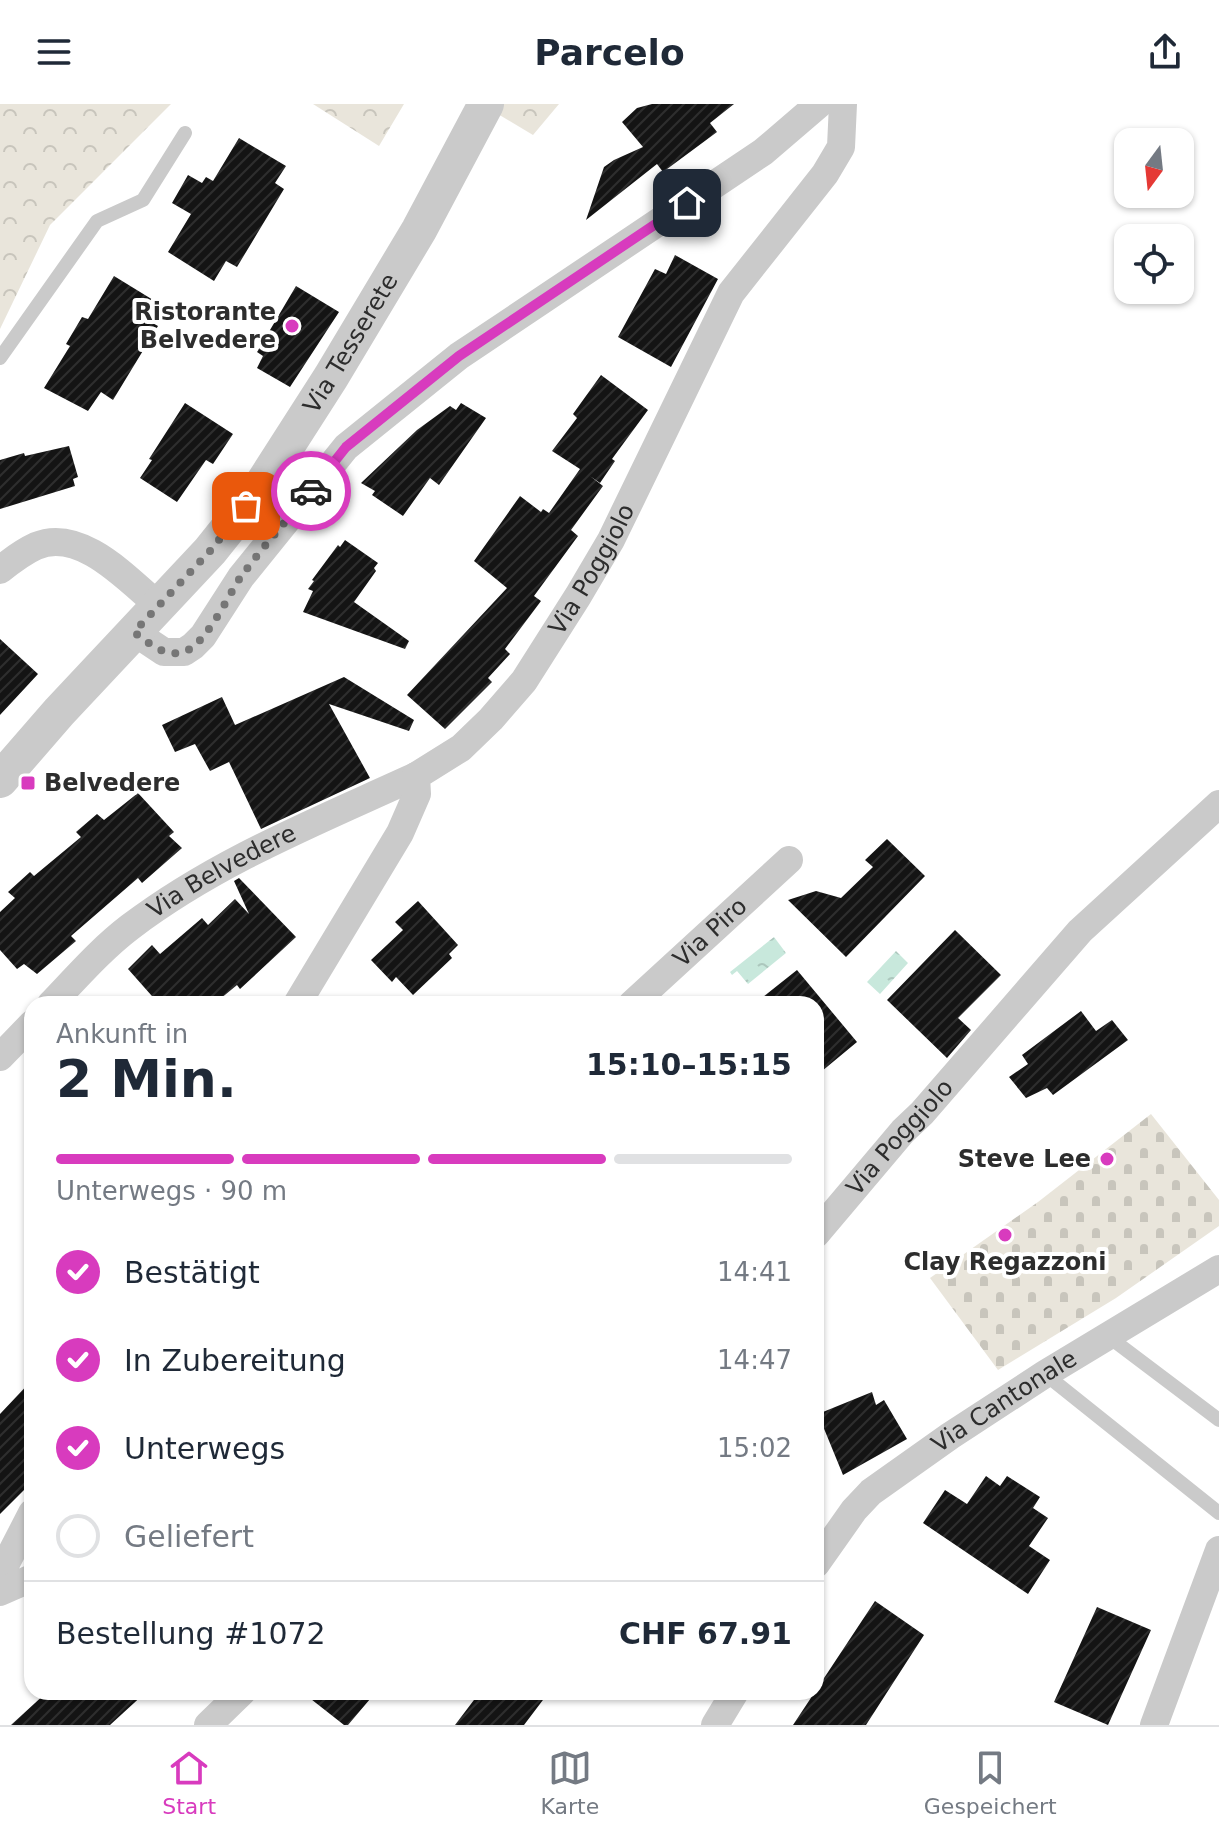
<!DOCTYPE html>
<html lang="de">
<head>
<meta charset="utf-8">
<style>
	body { margin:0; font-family:"DejaVu Sans",sans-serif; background:#f6f6f7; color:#1f2937; height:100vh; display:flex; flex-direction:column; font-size:30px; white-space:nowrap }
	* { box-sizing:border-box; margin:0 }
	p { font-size:26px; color:#747a83 }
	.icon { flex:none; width:44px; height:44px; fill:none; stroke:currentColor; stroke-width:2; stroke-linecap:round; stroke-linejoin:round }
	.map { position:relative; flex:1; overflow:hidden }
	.drawer { position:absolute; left:24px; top:892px; width:800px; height:704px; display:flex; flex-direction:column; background:#fff; border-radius:24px; box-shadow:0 2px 6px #0004 }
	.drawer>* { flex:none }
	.needle { width:52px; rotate:195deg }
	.tools { position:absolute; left:1114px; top:24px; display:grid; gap:16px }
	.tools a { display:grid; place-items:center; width:80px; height:80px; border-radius:16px; background:#fff; box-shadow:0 2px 6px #0004; font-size:40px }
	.pin { position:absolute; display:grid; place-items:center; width:68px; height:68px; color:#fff; margin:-34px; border-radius:16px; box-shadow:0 4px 12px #0006 }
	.courier { position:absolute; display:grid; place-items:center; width:80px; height:80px; margin:-40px; border:6px solid #d83bbe; border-radius:50%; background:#fff; color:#222; box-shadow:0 2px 10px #0007 }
	.summary em { font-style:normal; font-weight:600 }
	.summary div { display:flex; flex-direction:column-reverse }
	.summary { display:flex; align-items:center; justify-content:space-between; height:136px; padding:0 32px }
	h1 { font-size:52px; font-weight:600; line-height:60px }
	.bar { display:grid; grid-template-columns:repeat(4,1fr); gap:12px 8px; align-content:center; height:96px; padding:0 32px }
	.bar i { height:10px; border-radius:6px; background:#e0e1e3 }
	.bar .on { background:#d83bbe }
	.bar p { grid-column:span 4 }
	.line { display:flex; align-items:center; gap:20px; padding:0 32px; border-top:2px solid #e0e1e3 }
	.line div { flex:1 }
	ol { padding:0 32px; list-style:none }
	li { display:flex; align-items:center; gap:24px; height:88px }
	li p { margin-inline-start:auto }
	li .icon { padding:8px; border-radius:50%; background:#d83bbe; color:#fff; stroke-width:4 }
	li:last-child { color:#747a83 }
	li i { width:44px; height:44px; border:4px solid #e0e1e3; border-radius:50% }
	header { display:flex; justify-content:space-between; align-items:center; height:104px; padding:0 32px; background:#fff; font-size:36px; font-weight:600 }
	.dock { display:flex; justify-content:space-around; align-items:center; height:112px; border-top:2px solid #e0e1e3; background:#fff; font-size:22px; color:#747a83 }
	.dock a { display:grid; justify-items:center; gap:4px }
	.dock .on { color:#d83bbe }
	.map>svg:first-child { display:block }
</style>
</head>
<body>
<header><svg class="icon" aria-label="menu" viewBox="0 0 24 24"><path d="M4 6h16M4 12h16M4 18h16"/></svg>Parcelo<svg class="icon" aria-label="share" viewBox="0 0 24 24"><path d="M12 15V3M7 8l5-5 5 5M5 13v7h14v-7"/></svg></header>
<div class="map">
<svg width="1219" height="1621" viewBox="0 0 1219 1621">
	<defs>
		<pattern id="forest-crowns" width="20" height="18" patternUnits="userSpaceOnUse" patternTransform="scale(2)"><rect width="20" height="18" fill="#e9e5db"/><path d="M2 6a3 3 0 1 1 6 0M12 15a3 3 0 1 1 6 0" fill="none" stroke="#c8c5bc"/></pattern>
		<pattern id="cemetery-stones" width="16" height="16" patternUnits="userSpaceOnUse" patternTransform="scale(2)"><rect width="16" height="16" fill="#e9e5db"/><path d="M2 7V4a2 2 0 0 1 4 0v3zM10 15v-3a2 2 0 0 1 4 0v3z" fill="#c8c5bc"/></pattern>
		<pattern id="water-ripples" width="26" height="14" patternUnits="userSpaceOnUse" patternTransform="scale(2)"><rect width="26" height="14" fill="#c8e8dc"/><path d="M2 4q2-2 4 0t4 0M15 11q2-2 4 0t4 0" fill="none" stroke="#acc7bd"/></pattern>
		<pattern id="building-hatch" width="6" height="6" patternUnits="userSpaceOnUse" patternTransform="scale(2)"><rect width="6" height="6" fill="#141414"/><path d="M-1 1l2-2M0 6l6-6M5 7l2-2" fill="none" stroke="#2e2e2e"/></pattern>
	</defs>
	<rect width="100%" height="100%" fill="#fff"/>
	<path fill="url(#forest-crowns)" d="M0 0H171L50 121 0 225Z
		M313 0H404L379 42Z
		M481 0H559L533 31Z"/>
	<path fill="url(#cemetery-stones)" d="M1151 1010 1219 1096V1122L1116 1194 998 1266 930 1174 1038 1098Z"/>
	<path fill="url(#water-ripples)" d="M774 833 786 849 748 880 737 867 732 871 730 868Z
		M896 847 908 859 880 890 867 878Z"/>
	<path fill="url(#building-hatch)" d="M652 0H734L710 19 717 28 663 68 657 60 586 116 604 63 614 56 643 43 622 18 637 4Z
		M239 34 286 62 275 79 284 85 237 163 226 157 214 177 168 148 191 110 172 99 188 71 202 79 206 73 213 77Z
		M675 151 718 175 671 263 618 233 655 165 666 170Z
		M114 172 158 199 149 217 158 222 113 296 101 288 88 307 44 284 70 242 66 240 82 213 88 215Z
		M296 182 339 208 290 283 257 264 263 252 257 248Z
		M601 271 648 306 612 355 615 357 600 379 590 372 603 382 571 426 578 432 534 492 541 497 505 545 510 550 488 574 492 578 445 625 407 591 507 484 474 457 520 392 541 408 543 405 549 409 580 365 552 347 577 314 573 310Z
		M185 299 233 330 213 360 206 356 177 398 140 374 152 356 149 355Z
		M461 299 486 314 439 381 430 374 403 412 372 391 375 387 361 379 417 326 450 302 456 306Z
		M69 342 78 373 73 375 75 382 0 405V356L24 349 25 352Z
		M345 436 378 459 374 464 376 467 354 498 409 537 405 545 303 508 313 487 308 485 314 477 312 476 338 441 340 443Z
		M0 535 38 570 0 611Z
		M344 573 414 616 409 627 329 600 370 674 261 725 229 658 210 667 195 640 175 648 162 621 222 593 235 621Z
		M138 689 174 728 169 732 182 744 142 779 138 774 71 832 76 837 37 870 24 860 17 865 0 846V808L15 794 8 788 30 768 34 772 81 733 76 728 97 710 104 716Z
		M887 735 925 772 846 853 788 796 816 787 841 794 873 763 865 756Z
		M239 774 296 833 240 885 237 881 214 900H159L128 865 152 841 160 850 202 814 208 821 235 795 249 810 234 777Z
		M418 797 458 841 449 850 452 854 413 891 396 873 392 878 371 856 403 826 395 818Z
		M955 826 1001 871 958 914 971 926 947 954 887 896Z
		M797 866 857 938 816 972V900H754Z
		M1081 907 1096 927 1112 916 1128 936 1053 991 1047 984 1026 994 1009 973 1028 960 1022 951Z
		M32 1276V1378L0 1410V1310Z
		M872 1288 876 1301 884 1296 907 1335 843 1371 818 1310Z
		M986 1372 1000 1382 1007 1372 1040 1393 1033 1404 1048 1414 1029 1442 1050 1456 1028 1490 923 1419 945 1386 967 1400Z
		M875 1497 924 1531 866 1621H793Z
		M1097 1503 1151 1526 1108 1621 1054 1598Z
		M47 1588H146L110 1621H11Z
		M302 1588H376L348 1621H344Z
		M480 1588H549L524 1621H455Z"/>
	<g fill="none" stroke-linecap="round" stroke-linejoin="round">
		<path stroke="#cacaca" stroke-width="14" d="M0 254 97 117 143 96 185 29
			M1109 1233 1219 1316
			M1045 1270 1219 1409"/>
		<g stroke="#cacaca" stroke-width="28">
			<path d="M0 466C11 457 23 448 36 442 81 423 128 476 158 501"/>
			<path d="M134 528 164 548H184L193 542 203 532 241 473 346 343 459 252 763 48 819 0"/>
			<path id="s1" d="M51 900C76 874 101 845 130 823 217 757 318 717 416 672"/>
			<path id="s2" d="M297 900 400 729 417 690 416 672 461 644 491 615 524 577 578 492 611 436 731 189 825 70 841 43 843 0"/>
			<path id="s3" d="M632 900 789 756"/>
			<path d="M0 953 32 920"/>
			<path id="s4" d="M816 1130 903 1027 922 1009 1080 827 1219 700"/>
			<path id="s5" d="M816 1460 854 1406 871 1388 950 1332 1045 1270 1219 1165"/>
			<path d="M0 1471 32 1409"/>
			<path d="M0 1488 32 1474"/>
			<path d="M208 1621 242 1588"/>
			<path d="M715 1621 735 1588"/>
			<path d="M1154 1621 1219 1446"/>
		</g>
		<path stroke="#cacaca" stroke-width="36" id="s6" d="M0 676 59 608 210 447 258 387 331 273 419 126 486 0"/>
	</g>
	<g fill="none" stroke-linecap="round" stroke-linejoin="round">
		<path stroke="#767676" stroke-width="8" stroke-dasharray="0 14.4" d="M246 402 210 447 134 528C147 538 165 554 184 548 206 540 227 494 240 474 262 444 287 416 311 387"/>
		<path stroke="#d83bbe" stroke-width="10" d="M311 387 346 343 459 252 687 99"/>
	</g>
	<g fill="#d83bbe" stroke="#fff" stroke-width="3">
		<circle cx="292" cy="222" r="8"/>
		<rect x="20" y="671" width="16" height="16" rx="4"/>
		<circle cx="1107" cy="1055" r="8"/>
		<circle cx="1005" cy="1131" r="8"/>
	</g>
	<g text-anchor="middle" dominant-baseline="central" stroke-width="8" stroke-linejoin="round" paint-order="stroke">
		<g font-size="24" font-weight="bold" fill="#2d2d2d" stroke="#fff" text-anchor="end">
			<text x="276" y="208">Ristorante<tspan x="276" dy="28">Belvedere</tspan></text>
			<text x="44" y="679" text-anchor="start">Belvedere</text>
			<text x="1091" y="1055">Steve Lee</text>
			<text x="1005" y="1158" text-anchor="middle">Clay Regazzoni</text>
		</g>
		<g font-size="24" fill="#2d2d2d" stroke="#fff">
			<text stroke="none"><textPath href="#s6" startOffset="562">Via Tesserete</textPath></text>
			<text stroke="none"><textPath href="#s2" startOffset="536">Via Poggiolo</textPath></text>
			<text stroke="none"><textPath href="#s1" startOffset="218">Via Belvedere</textPath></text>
			<text stroke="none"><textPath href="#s3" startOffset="106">Via Piro</textPath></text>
			<text stroke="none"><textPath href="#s4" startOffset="128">Via Poggiolo</textPath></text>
			<text stroke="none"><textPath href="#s5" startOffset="252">Via Cantonale</textPath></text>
		</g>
	</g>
</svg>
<div class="tools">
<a><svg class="needle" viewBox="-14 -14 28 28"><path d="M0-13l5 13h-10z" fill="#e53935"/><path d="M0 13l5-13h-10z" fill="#747a83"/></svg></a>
<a><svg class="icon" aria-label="locate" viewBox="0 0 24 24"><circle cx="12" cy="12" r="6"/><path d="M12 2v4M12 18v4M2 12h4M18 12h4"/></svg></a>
</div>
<div class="pin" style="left:246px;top:402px;background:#ea580c"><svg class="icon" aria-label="bag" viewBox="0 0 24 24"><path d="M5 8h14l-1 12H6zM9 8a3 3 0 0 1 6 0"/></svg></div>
<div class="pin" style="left:687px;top:99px;background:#1f2937"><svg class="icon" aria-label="home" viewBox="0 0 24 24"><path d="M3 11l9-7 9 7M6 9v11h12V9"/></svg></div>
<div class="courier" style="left:311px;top:387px"><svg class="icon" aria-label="car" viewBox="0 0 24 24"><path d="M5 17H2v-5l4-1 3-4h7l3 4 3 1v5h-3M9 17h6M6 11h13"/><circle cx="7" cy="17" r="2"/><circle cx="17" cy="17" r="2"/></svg></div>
<section class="drawer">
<div class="summary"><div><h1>2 Min.</h1><p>Ankunft in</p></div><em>15:10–15:15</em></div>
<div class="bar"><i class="on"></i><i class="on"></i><i class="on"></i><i></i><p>Unterwegs · 90 m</p></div>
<ol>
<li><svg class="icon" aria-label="check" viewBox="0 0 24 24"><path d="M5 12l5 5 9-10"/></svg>Bestätigt<p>14:41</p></li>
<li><svg class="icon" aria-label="check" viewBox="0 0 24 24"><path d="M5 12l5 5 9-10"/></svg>In Zubereitung<p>14:47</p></li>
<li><svg class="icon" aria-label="check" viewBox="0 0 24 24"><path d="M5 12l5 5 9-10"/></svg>Unterwegs<p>15:02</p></li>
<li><i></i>Geliefert</li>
</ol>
<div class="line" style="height:104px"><div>Bestellung #1072</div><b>CHF 67.91</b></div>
</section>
</div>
<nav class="dock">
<a class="on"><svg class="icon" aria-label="home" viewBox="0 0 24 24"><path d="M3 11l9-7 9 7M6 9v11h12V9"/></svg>Start</a>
<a><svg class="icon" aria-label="map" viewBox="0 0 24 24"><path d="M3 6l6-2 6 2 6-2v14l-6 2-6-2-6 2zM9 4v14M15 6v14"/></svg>Karte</a>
<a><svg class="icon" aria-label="saved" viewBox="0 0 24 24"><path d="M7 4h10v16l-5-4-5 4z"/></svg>Gespeichert</a>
</nav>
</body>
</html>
